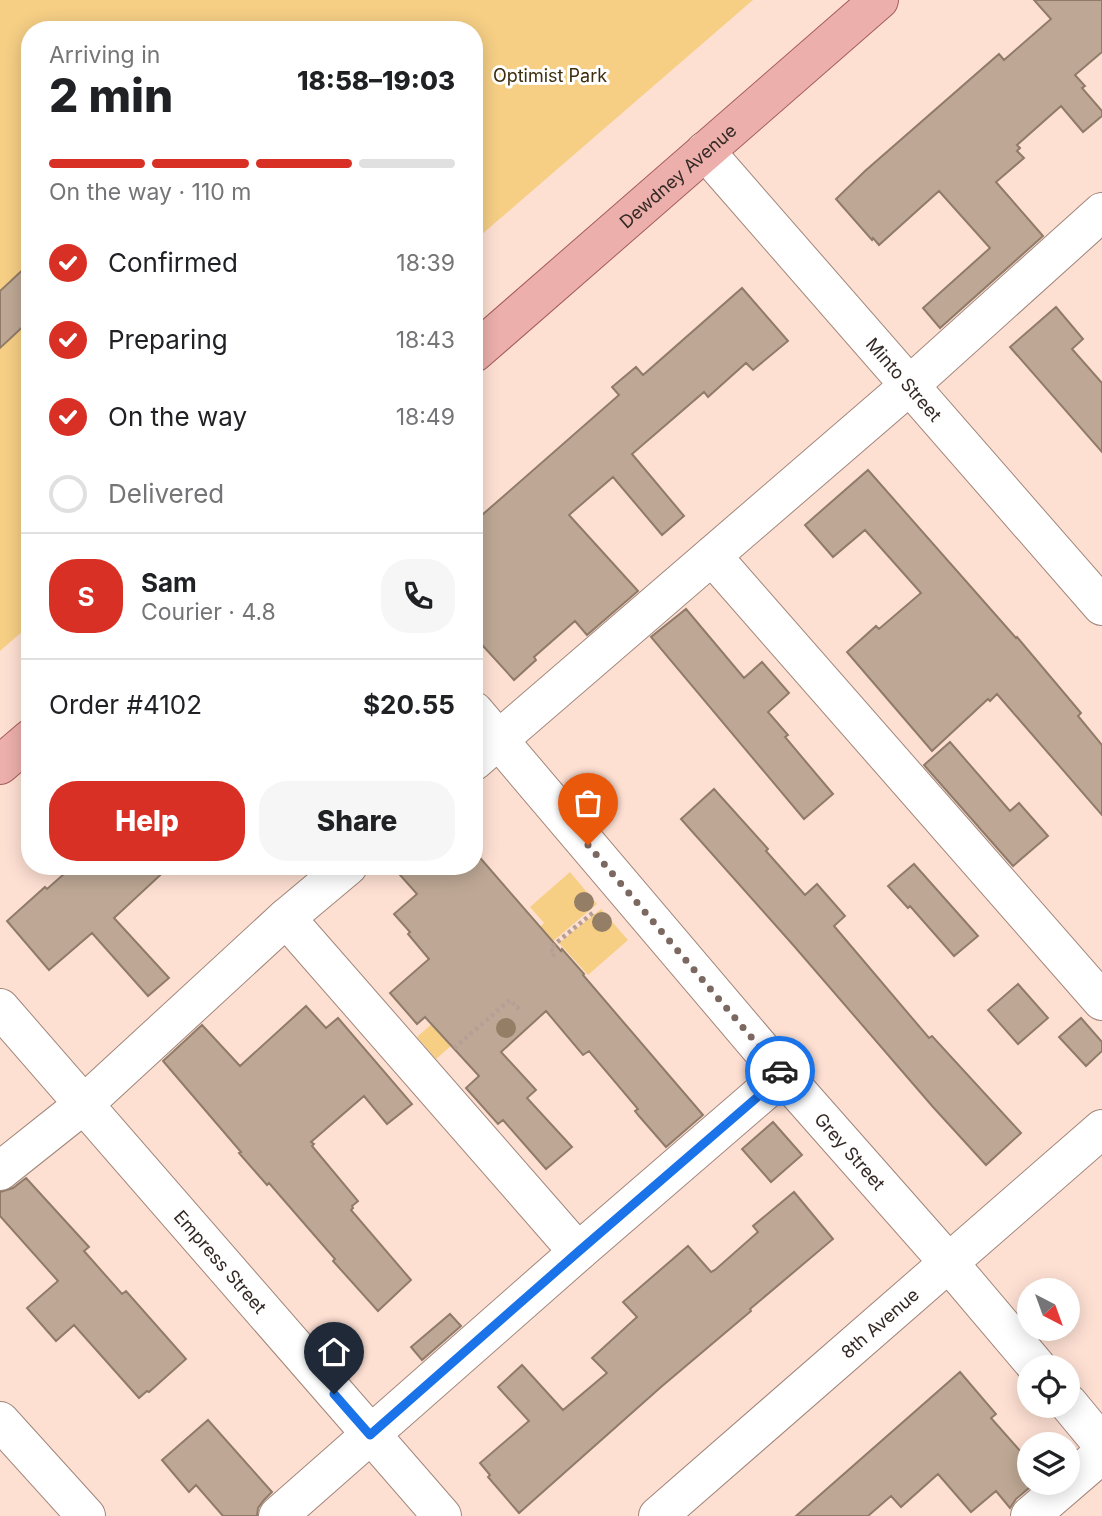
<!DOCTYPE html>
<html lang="en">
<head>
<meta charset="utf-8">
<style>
	body { margin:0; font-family:Inter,sans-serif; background:#f6f6f6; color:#202124; height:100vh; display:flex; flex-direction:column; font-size:26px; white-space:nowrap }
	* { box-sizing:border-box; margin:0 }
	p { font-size:23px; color:#757577 }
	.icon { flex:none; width:38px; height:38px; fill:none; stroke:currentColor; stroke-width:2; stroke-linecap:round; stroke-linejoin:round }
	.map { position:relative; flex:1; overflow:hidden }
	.side { position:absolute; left:21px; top:21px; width:462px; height:854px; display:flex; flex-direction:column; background:#fff; border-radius:28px; box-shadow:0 4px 18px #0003 }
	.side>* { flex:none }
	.needle { width:46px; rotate:139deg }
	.fabs { position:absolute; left:1017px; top:1278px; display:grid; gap:14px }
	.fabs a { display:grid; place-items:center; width:63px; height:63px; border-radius:50%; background:#fff; box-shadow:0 4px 18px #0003; font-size:35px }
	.pin { position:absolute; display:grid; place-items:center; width:60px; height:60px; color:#fff; margin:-72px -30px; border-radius:50% 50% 50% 0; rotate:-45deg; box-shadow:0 0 7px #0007 }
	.pin .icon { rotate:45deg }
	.courier { position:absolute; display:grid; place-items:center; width:70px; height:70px; margin:-35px; border:5px solid #1a73e8; border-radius:50%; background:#fff; color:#222; box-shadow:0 2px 9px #0007 }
	.overview em { font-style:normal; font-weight:800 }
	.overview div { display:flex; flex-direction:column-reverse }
	.overview { display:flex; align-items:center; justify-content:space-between; height:119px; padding:0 28px }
	h1 { font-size:46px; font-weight:800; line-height:52px }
	.bar { display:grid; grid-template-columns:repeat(4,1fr); gap:10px 7px; align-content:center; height:84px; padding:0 28px }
	.bar i { height:9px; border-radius:5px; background:#e0e0e0 }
	.bar .selected { background:#d93025 }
	.bar p { grid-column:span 4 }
	.line { display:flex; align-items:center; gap:18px; padding:0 28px; border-top:2px solid #e0e0e0 }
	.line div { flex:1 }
	.round { display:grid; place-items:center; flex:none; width:74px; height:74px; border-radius:28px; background:#f6f6f6 }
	ol { padding:0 28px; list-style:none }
	li { display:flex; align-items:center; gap:21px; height:77px }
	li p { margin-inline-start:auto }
	li .icon { padding:7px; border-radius:50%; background:#d93025; color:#fff; stroke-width:4 }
	li:last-child { color:#757577 }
	li i { width:38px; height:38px; border:4px solid #e0e0e0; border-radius:50% }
	.cta { display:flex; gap:14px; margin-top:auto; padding:14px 28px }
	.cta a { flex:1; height:80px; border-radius:28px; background:#d93025; color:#fff; font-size:28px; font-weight:800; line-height:80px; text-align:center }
	.cta a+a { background:#f6f6f6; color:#202124 }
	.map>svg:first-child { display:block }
</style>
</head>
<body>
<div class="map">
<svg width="1102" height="1516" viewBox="0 0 1102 1516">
	<rect width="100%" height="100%" fill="#fee0d3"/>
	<path fill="#f6cf85" d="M0 0H753L474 241V30H30V625L0 651Z
		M570 872 597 904 551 943 538 929 544 923 530 907Z
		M601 909 628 940 588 975 559 943Z
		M490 973 504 1000 436 1059 417 1037Z"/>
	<path fill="#bea895" stroke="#907b69" stroke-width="2" d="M1034 0H1102V52L1075 75 1085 86 1082 88 1102 111V116L1083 132 1061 106 1017 145 1020 148 1017 151 1024 158 996 182 1043 236 940 328 923 308 990 248 939 191 879 245 873 238 872 240 836 199 865 171 999 54 1004 60 1051 19Z
		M30 263V320L0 348V291Z
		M742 288 788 341 753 370 746 363 708 397 704 392 632 454 684 516 662 535 613 477 569 515 638 591 587 635 575 621 534 657 536 660 514 680 474 636V522L619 395 612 387 636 367 643 375Z
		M1056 307 1083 339 1072 349 1102 383V452L1010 347Z
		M868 470 1016 638 1017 637 1081 713 1078 716 1102 745V815L997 694 990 701 988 699 932 751 847 652 876 626 879 629 921 593 865 530 833 557 805 525Z
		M686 609 744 678 762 662 789 693 768 712 788 735 785 737 833 794 804 819 651 637Z
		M950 742 1010 811 1019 803 1048 836 1013 866 924 765Z
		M714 789 768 849 766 851 805 895 817 884 845 916 834 926 929 1038 932 1036 1021 1133 986 1165 933 1107 794 946 681 819Z
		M475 852 561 951 562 949 584 974 583 975 703 1115 666 1147 639 1116 635 1111 638 1109 589 1051 583 1055 546 1011 501 1052 536 1090 527 1098 572 1147 546 1169 503 1120 498 1124 466 1088 479 1076 425 1017 417 1024 390 993 429 959 408 934 410 932 394 914 417 894 392 866H474Z
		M914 864 978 936 954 956 910 906 908 908 888 886Z
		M73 866H170L114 918 169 978 148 996 92 933 49 970 7 921 45 887 47 889Z
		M1018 984 1048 1018 1018 1044 988 1010Z
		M306 1006 326 1028 338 1018 412 1104 387 1124 364 1096 311 1142 314 1144 312 1146 358 1201 352 1206 353 1208 351 1210 411 1280 378 1311 333 1261 335 1259 269 1183 267 1185 239 1153 241 1152 163 1061 202 1025 240 1066Z
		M1081 1018 1102 1042V1051L1086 1066 1059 1037Z
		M773 1122 802 1155 771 1182 742 1149Z
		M26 1178 89 1247 84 1251 122 1294 126 1291 186 1359 149 1392 147 1391 139 1398 74 1325 56 1341 27 1308 58 1281 0 1216V1192L13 1188Z
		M794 1192 833 1239 750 1309 751 1311 661 1387 519 1513 488 1477 490 1475 480 1463 529 1421 498 1387 522 1365 563 1410 607 1373 592 1358 637 1317 623 1302 688 1246 711 1272 715 1270 758 1232 753 1226Z
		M450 1314 461 1326 422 1360 411 1347Z
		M960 1372 996 1414 991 1418 1029 1461V1488L1016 1499 1010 1508 996 1491 971 1512 938 1474 901 1507 891 1496 868 1516H796Z
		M208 1420 272 1492 264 1500 258 1508 257 1516H223L196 1485 189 1492 162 1460Z"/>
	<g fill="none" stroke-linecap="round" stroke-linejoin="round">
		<defs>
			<g id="minor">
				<path id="s1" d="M705 151 1102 606"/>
				<path d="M712 556 1102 1001"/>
				<path id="s2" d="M474 711 783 1075 948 1262 1037 1367"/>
				<path d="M474 761 910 385 1102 212"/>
				<path d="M286 918 578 1252"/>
				<path id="s3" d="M0 1008 442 1516"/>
				<path d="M0 1171 83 1105 286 918 348 866"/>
				<path d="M1068 1403 1102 1444"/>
				<path d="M0 1421 86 1516"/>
				<path d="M278 1516 578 1252 783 1075"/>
				<path id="s4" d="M658 1516 1102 1129"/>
				<path d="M1030 1516 1102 1454"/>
			</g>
			<g id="major">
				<path id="s5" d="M474 353 879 0"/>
				<path d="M0 765 30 739"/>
			</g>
		</defs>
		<use href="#minor" stroke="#a1867a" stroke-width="40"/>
		<use href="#major" stroke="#a45d57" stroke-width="40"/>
		<path stroke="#b69f95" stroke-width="4.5" stroke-dasharray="3.5 3.5" stroke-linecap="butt" d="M552 956 555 954 550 948 595 911
			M454 1048 510 1000 517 1008 521 1005"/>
		<use href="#minor" stroke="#fff" stroke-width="38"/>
		<use href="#major" stroke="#ecafab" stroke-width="38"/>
	</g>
	<g fill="#947e66">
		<circle cx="584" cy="902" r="10"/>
		<circle cx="602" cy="922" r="10"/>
		<circle cx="506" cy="1028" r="10"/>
	</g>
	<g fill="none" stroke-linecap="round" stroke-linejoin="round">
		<path stroke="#7b6961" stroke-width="7" stroke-dasharray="0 12.6" d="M588 845 780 1071"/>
		<path stroke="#1a73e8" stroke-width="9" d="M334 1394 370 1435 578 1252 783 1075 780 1071"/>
	</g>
	<g text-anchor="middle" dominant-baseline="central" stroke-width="6" stroke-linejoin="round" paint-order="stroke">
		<g font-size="18" fill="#3e2e0d" stroke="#fff">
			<text x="550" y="75">Optimist Park</text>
		</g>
		<g font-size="18" fill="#342924" stroke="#fff">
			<text stroke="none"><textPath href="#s5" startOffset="270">Dewdney Avenue</textPath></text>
			<text stroke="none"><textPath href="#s1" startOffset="303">Minto Street</textPath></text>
			<text stroke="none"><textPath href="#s2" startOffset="579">Grey Street</textPath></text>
			<text stroke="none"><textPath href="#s3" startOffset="336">Empress Street</textPath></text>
			<text stroke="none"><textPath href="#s4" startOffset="294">8th Avenue</textPath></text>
		</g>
	</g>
</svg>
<div class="fabs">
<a><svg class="needle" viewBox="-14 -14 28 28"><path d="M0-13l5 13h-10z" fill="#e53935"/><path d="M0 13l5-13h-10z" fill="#757577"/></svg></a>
<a><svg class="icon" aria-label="locate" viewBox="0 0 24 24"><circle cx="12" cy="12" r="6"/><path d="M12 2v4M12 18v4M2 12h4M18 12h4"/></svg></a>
<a><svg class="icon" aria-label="layers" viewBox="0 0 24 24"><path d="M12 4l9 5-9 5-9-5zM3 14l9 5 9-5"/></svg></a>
</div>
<div class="pin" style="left:588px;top:845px;background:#ea580c"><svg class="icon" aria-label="bag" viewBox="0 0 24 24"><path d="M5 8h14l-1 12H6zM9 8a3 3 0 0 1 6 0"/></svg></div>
<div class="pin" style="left:334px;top:1394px;background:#1f2937"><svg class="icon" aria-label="home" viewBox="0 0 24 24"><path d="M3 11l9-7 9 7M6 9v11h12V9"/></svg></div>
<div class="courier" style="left:780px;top:1071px"><svg class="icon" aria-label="car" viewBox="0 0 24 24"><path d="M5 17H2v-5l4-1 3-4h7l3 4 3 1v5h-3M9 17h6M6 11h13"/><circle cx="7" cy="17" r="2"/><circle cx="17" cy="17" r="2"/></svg></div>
<section class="side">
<div class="overview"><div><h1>2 min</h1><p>Arriving in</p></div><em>18:58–19:03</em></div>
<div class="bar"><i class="selected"></i><i class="selected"></i><i class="selected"></i><i></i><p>On the way · 110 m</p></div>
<ol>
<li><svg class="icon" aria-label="check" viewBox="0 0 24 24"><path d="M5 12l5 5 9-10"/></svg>Confirmed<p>18:39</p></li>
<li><svg class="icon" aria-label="check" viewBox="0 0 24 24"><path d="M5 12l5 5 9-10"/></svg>Preparing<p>18:43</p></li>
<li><svg class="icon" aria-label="check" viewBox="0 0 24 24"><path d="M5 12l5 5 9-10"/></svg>On the way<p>18:49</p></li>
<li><i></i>Delivered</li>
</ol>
<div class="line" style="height:126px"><b class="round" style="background:#d93025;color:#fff">S</b><div><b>Sam</b><p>Courier · 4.8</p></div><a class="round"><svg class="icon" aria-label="phone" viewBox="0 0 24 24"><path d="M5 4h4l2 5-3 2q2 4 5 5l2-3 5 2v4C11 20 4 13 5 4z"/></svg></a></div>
<div class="line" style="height:91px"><div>Order #4102</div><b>$20.55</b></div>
<div class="cta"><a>Help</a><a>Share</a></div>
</section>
</div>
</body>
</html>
